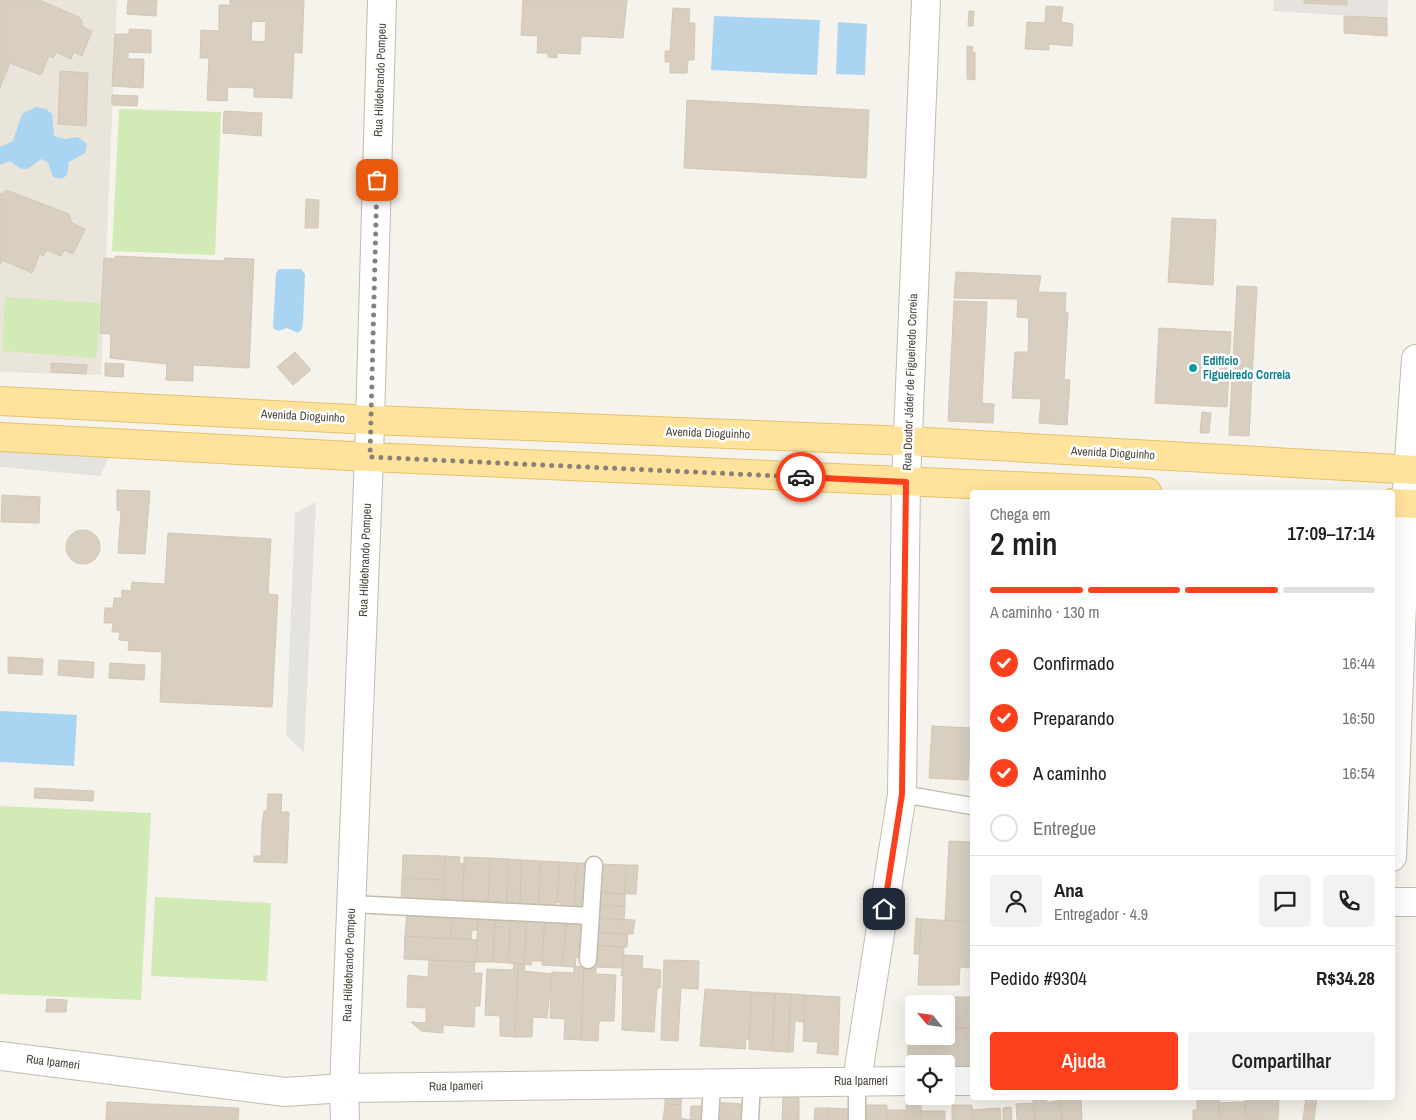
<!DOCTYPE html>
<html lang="pt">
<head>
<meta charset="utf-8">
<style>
	body { margin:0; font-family:"Archivo Narrow",sans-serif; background:#f2f2f2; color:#202124; height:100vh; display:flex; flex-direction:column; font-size:19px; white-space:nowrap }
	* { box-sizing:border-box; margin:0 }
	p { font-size:16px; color:#757577 }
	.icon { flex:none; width:28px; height:28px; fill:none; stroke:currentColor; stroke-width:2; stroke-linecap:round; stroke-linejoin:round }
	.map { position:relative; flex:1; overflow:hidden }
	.details { position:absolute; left:970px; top:490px; width:425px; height:610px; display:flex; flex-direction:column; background:#fff; border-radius:5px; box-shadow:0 5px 20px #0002 }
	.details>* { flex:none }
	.needle { width:32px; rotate:299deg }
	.buttons { position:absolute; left:905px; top:995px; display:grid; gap:10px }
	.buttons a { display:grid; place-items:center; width:50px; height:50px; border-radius:5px; background:#fff; box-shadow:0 5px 20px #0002; font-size:25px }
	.pin { position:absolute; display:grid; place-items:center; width:42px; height:42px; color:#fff; margin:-21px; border-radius:10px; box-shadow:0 2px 8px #0006 }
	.courier { position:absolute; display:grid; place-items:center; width:50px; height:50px; margin:-25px; border:4px solid #fc3f1d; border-radius:50%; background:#fff; color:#222; box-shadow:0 1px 6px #0007 }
	.head em { font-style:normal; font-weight:600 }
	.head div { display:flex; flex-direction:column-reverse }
	.head { display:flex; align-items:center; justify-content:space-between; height:85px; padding:0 20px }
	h1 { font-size:32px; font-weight:600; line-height:38px }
	.bar { display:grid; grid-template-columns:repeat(4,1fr); gap:8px 5px; align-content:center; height:60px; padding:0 20px }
	.bar i { height:6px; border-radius:4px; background:#e0e0e0 }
	.bar .on { background:#fc3f1d }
	.bar p { grid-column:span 4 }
	.line { display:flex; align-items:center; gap:12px; padding:0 20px; border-top:1px solid #e0e0e0 }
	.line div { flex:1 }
	.round { display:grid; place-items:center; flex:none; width:52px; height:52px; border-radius:5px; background:#f2f2f2 }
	ol { padding:0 20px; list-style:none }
	li { display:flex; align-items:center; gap:15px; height:55px }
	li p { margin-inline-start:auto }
	li .icon { padding:5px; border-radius:50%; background:#fc3f1d; color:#fff; stroke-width:4 }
	li:last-child { color:#757577 }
	li i { width:28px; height:28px; border:2px solid #e0e0e0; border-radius:50% }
	.button { display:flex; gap:10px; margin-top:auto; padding:10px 20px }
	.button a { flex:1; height:58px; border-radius:5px; background:#fc3f1d; color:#fff; font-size:20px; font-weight:600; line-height:58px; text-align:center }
	.button a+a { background:#f2f2f2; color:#202124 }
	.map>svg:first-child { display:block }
</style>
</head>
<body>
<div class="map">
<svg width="1416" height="1120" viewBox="0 0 1416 1120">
	<rect width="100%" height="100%" fill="#f6f3ec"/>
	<path fill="#eae5da" d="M0 0H117L101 375 0 372Z"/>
	<path fill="#e6e2dd" d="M1274 0H1388L1387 18 1273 11Z"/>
	<path fill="#d2eab5" d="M119 109 221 112 215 255 112 251Z
		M5 297 101 303 96 358 2 351Z
		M0 806 151 813 141 1000 0 994Z
		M155 897 271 903 267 981 151 976Z"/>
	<path fill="#e5e3e0" d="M0 443 113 449 100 476 0 467Z
		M316 502 304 752 286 736 295 513Z"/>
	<path fill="#a9d4f2" d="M714 16 820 20 817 75 711 70Z
		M838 22 867 24 865 75 836 74Z
		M36 107 46 109 52 114 54 136 65 139 78 137 87 144 85 153 69 162 67 175 62 179 53 177 48 163 41 159C26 170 27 174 10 161L0 165V147L13 141 22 114Z
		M279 269H301L305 274 303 323 302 329 298 333 287 328 278 331 273 328 276 273Z
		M0 711 77 715 74 766 0 762Z"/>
	<path fill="#d8cfc1" stroke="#d3c7b4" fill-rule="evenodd" d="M0 0H39L79 17 82 21V26L92 31 82 56 74 52 71 59 56 52 53 58 49 56 41 75 10 63 0 88Z
		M128 0H157L156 16 127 14Z
		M230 0H304L302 53 294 52 292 98 254 97V88L228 87 227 101 207 100 209 58H200L201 30 219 31V5H230ZM252 21 266 22 265 42 251 41Z
		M523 0H627L623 38 581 36 580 54 557 53V58L548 57V53H537L538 36 521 35Z
		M1304 0H1347V5L1304 3Z
		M1046 6 1063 7 1061 22 1073 24 1072 46 1049 44V50L1025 49 1027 22 1045 23Z
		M673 8 690 9 689 23H695L694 60H688L687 73H670V62H665V51H670Z
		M969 11H974L973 26H968Z
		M1344 16 1387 18V36L1344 33Z
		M129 29 151 30V53L128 52V59H144L143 88 112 86 115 34H129Z
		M967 46 973 47 972 52H975V80L967 79Z
		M60 71 88 73 86 126 58 124Z
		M112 95 138 96 137 106 112 105Z
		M687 100 869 110 866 178 684 168Z
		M224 111 262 113 261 136 223 133Z
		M6 190 69 214 72 223 85 229 73 254 64 250 61 256 47 250 43 256 40 254 32 273 2 260 0 265V193L2 194Z
		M306 199 319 200 318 228H305Z
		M1172 218 1216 220 1213 285 1168 282Z
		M115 256 224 261 225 258 254 259 249 368 193 365V381L166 380 167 364 110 358 111 334 100 333 104 258 115 259Z
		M956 272 1041 276 1038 292 1066 293 1065 312H1068L1064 379 1070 380 1067 425 1039 423 1041 399 1012 398 1015 352H1028L1029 318 1017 317 1018 299 954 298Z
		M1237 286 1257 287 1249 436 1229 435Z
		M954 301 987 302 982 403 994 404 993 423 948 421Z
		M1159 328 1231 332 1227 407 1155 403Z
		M295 352 311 370 293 385 277 367Z
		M51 363 87 365 86 374 51 372Z
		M105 363 124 364 123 377 105 376Z
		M1202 412 1211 413 1209 433H1200Z
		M117 490 150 491 145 554 118 553 121 511 117 510Z
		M2 495 40 497 39 523 1 522Z
		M66 547a17 17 0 1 1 34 0a17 17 0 1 1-34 0Z
		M168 533 271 539 268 594 278 595 272 707 160 702 162 652 128 650 129 641 119 640 120 632H112L113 623H104L105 608H113L114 598H122V590L131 591 132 582 165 584Z
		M8 657 43 659 42 675 8 673Z
		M59 660 94 662 93 678 58 675Z
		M110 663 145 665 144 680 109 678Z
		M932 726 971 728 968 780 929 778Z
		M35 788 94 791 93 801 34 798Z
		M268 794H282L281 812H289L287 863 254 862V856H261L262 825 264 811H267Z
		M949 841 972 842V922L945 920Z
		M403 855 445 856 444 880 402 878Z
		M445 856 460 857 459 863 464 864 463 904H443Z
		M464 857 490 858 488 901 463 900Z
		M490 858 508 859 507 902 488 901Z
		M508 859 521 860 520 906 507 905Z
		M521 860 540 861 539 907 520 906Z
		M540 861 560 862 556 907H539Z
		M560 862 577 863 574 908 559 907 560 903 557 902Z
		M577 863H593L591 908H574Z
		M598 864 626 865 625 894 597 892Z
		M626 865H638L636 894H625Z
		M402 878 444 880 443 904 401 902Z
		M594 892 625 894V906L594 905Z
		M594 905 625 906 624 920 594 918Z
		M407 910 453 911 451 939 405 936Z
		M452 914 478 915 477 930H472L471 939H451Z
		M478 915 495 916 493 962H476Z
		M495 916H511L508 963 493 962Z
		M511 916 527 917 524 964 508 963Z
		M567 916 562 966 542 965 545 918Z
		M527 917 545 918 542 961H532L531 965 524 964Z
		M567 918 589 919 587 958 576 957 575 967 562 966Z
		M594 918 635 920 633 934 592 932Z
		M916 918 921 919 919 954H914Z
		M921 919 972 922V968L960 967 959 985H918Z
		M592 932 628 934 627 947 592 945Z
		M405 936 477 940 476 962 404 959Z
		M592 945 624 947 623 968 591 967Z
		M624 955 643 956 642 968 661 970 660 988H657L654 1032 622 1030 623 975 621 976Z
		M429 960 475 962 474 973H482L480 1006H475L474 1027 443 1025V1033L421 1031 411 1022 426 1023V1008L407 1007 408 975 428 977Z
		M664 960 699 961 698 989 681 988 678 1041 661 1040Z
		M514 963 518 964 515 1037 500 1036V1016L485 1015 487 969 513 970Z
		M518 964H525L524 971 552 974 547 1018 533 1017 532 1037H515Z
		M574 966 584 967 581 1040 564 1039 565 1019 550 1018 552 972 574 973Z
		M584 967 596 968V974L616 975 614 1021H599L598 1041 581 1040Z
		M705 989 752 992 749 1040 746 1039 745 1049 700 1046Z
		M752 992 775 993 772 1051 749 1049Z
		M775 993 791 994 788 1052 772 1051Z
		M791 994 805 995 804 1022 795 1021 793 1052H788Z
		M805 995 840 997 838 1055 817 1053 818 1042 803 1041Z
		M951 997H972V1028H946V1004H951Z
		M47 999 67 1000 66 1012H46Z
		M946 1028H972V1070H946V1064H914V1070H907L909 1029H914V1036H946Z
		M665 1095 682 1096 681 1105 665 1104Z
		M783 1096 799 1098V1120H782Z
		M1046 1098 1047 1103 1060 1100 1062 1120H1035L1033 1099Z
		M1059 1098H1081L1082 1120H1062Z
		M1197 1098H1219V1120H1193V1110H1197Z
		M1245 1098H1279L1278 1120 1246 1117Z
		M1306 1098H1317L1316 1105 1305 1104Z
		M107 1102 239 1108 238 1120H106Z
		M714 1102 741 1104V1108H748V1120H713Z
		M1245 1102 1246 1120H1220L1219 1103Z
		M1034 1103 1035 1120H1017L1016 1104Z
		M665 1104 681 1105V1118L690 1120H663Z
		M1305 1104 1316 1105 1314 1120H1303Z
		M860 1105H887V1120H861Z
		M906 1105H921V1120H906Z
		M952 1105H972L973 1120H952Z
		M691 1106H704L706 1120H690Z
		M1011 1107 1012 1120H1003V1108Z
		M815 1108H828L827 1120H814Z
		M828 1108 849 1109V1120H827Z
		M1000 1108 1001 1120H973L972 1110Z
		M887 1110H905V1120H887Z
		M921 1111H945V1120H921Z
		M1247 1117H1261V1120H1268H1247Z"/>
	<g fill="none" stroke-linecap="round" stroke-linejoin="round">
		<defs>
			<path id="service" d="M902 794 972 806
				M352 904 591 916
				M588 960 594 865
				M710 1120 712 1083
				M750 1120 752 1082
				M857 1120V1080"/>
			<path id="minor" d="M1392 857 1406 504 1416 359
				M1392 902H1416
				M0 1056 285 1092 344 1088 914 1081
				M857 1080 902 794 906 482 926 0
				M946 1081H972
				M345 1120 344 1088 369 457 382 0"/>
			<path id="primary" d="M0 401 371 420 908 441 1416 470
				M0 437 369 457 1147 492
				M1392 503 1416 504"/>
		</defs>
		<use href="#service" stroke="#c2bbae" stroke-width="19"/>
		<use href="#minor" stroke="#c2bbae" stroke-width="30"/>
		<use href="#primary" stroke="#e6c16a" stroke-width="30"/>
		<use href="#service" stroke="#fff" stroke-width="16"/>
		<use href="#minor" stroke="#fff" stroke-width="28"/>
		<use href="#primary" stroke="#ffe39c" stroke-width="28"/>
	</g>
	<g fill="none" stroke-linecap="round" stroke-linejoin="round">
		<path stroke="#878178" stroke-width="5" stroke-dasharray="0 9" d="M377 180 370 457 801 477"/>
		<path stroke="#fc3f1d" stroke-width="6" d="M801 477 906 482 902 794 884 909"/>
	</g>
	<circle fill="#0f9aa8" stroke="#fff" stroke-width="2" cx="1193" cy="368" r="5"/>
	<g text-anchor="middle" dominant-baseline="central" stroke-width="5" stroke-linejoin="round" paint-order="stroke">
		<g font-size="12" fill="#4b4439" stroke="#fff">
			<text transform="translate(380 80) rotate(-88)">Rua Hildebrando Pompeu</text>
			<text transform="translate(910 382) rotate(-88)">Rua Doutor Jáder de Figueiredo Correia</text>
			<text transform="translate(303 416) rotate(3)">Avenida Dioguinho</text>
			<text transform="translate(708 433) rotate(2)">Avenida Dioguinho</text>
			<text transform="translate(1113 453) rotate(3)">Avenida Dioguinho</text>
			<text transform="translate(365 560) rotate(-88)">Rua Hildebrando Pompeu</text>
			<text transform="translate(349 965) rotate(-88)">Rua Hildebrando Pompeu</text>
			<text transform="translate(53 1062) rotate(7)">Rua Ipameri</text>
			<text x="861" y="1081">Rua Ipameri</text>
			<text transform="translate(456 1086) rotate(-1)">Rua Ipameri</text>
		</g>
		<g font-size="12" font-weight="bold" fill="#0d838f" stroke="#fff" text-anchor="start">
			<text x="1203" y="361">Edifício<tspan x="1203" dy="14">Figueiredo Correia</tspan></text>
		</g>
	</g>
</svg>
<div class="buttons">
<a><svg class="needle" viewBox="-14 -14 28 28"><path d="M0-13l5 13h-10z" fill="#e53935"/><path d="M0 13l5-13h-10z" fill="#757577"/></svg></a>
<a><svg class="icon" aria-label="locate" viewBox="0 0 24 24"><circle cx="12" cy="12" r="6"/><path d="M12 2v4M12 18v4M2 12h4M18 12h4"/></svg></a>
</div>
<div class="pin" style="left:377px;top:180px;background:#ea580c"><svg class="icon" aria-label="bag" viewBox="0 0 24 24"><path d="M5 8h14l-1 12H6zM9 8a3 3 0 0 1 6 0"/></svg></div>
<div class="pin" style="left:884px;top:909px;background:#1f2937"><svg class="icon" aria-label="home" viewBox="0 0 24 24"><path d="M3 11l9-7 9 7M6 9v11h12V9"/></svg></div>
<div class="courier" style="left:801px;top:477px"><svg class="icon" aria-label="car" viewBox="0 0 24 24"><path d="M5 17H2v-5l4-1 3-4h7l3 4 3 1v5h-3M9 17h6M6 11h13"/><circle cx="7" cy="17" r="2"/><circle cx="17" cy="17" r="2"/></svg></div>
<section class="details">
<div class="head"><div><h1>2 min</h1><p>Chega em</p></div><em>17:09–17:14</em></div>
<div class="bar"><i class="on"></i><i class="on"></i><i class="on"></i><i></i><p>A caminho · 130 m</p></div>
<ol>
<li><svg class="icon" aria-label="check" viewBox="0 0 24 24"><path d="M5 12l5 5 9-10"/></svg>Confirmado<p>16:44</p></li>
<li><svg class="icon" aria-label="check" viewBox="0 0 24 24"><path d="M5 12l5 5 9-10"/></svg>Preparando<p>16:50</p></li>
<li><svg class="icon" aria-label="check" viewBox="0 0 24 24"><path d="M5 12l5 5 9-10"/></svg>A caminho<p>16:54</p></li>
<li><i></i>Entregue</li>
</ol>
<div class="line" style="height:90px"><a class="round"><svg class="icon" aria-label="person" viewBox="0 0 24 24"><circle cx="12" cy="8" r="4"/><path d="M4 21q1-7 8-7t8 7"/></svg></a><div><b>Ana</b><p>Entregador · 4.9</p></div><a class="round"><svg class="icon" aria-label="chat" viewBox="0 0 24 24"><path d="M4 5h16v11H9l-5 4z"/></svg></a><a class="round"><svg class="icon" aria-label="phone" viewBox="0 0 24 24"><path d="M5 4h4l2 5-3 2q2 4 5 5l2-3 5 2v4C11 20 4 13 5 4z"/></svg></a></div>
<div class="line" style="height:65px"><div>Pedido #9304</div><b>R$34.28</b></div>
<div class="button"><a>Ajuda</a><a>Compartilhar</a></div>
</section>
</div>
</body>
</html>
